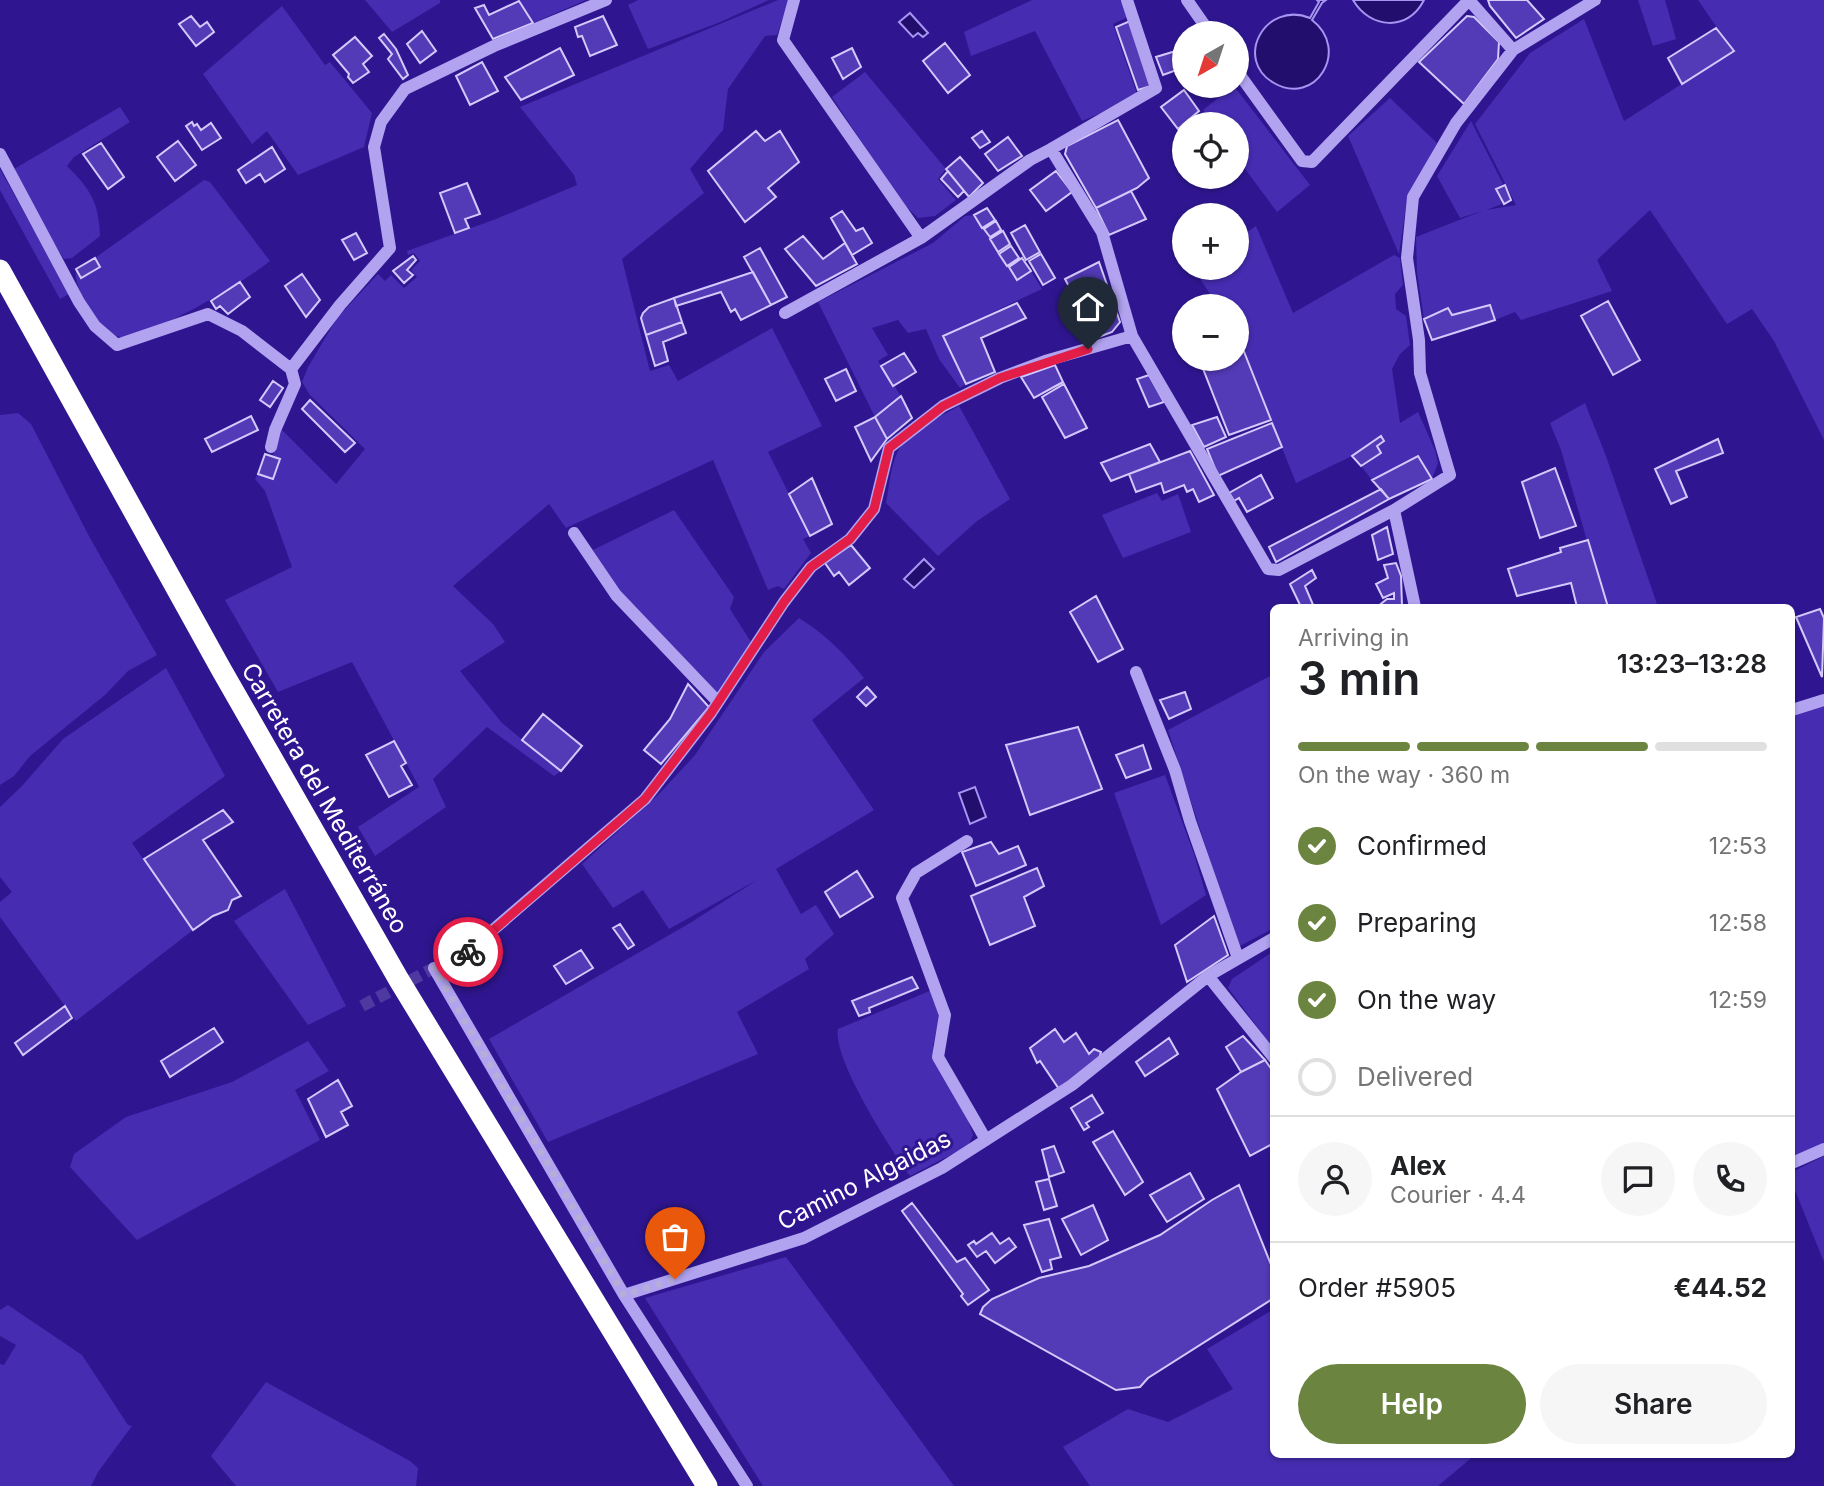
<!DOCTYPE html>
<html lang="en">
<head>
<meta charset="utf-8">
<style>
	body { margin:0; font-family:Inter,sans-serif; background:#f6f6f6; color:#202124; height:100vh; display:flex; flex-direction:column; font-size:26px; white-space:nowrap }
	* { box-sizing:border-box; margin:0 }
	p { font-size:23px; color:#757577 }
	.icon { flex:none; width:38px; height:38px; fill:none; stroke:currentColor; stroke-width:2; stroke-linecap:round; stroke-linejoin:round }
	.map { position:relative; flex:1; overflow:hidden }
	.details { position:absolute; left:1270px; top:604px; width:525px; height:854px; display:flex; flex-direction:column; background:#fff; border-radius:10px; box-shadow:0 2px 5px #0004 }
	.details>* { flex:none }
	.needle { width:46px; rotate:219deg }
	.buttons { position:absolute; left:1172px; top:21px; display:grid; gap:14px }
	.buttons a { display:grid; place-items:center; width:77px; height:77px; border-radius:50%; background:#fff; box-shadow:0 2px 5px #0004; font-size:35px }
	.pin { position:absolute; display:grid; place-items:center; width:60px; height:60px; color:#fff; margin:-72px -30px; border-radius:50% 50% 50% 0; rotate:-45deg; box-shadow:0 0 7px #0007 }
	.pin .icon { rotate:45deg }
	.courier { position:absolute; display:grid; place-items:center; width:70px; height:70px; margin:-35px; border:5px solid #e11d48; border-radius:50%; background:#fff; color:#222; box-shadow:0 2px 9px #0007 }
	.summary em { font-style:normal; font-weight:600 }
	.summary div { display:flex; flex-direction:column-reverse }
	.summary { display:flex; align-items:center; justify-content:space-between; height:119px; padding:0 28px }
	h1 { font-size:46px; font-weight:600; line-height:52px }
	.bar { display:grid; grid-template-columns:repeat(4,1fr); gap:10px 7px; align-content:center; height:84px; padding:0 28px }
	.bar i { height:9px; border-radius:5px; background:#e0e0e0 }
	.bar .active { background:#6b8540 }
	.bar p { grid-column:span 4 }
	.line { display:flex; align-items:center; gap:18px; padding:0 28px; border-top:2px solid #e0e0e0 }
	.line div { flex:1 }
	.round { display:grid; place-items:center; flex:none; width:74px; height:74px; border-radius:37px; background:#f6f6f6 }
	ol { padding:0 28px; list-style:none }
	li { display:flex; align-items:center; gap:21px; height:77px }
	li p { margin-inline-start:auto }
	li .icon { padding:7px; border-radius:50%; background:#6b8540; color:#fff; stroke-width:4 }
	li:last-child { color:#757577 }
	li i { width:38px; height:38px; border:4px solid #e0e0e0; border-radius:50% }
	.action { display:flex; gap:14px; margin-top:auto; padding:14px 28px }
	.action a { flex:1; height:80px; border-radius:42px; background:#6b8540; color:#fff; font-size:28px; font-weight:600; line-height:80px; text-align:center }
	.action a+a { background:#f6f6f6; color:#202124 }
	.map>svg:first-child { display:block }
</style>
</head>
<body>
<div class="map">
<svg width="1824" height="1486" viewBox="0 0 1824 1486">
	<rect width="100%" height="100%" fill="#2f1690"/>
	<path fill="#452cb0" d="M365 0H440V3L392 32Z
		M518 0H586L533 23Z
		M638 0H769L718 23 648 49 628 5Z
		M778 0H789L777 35 765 36 728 89 723 130 690 169 704 193 622 259 650 371 669 365 678 381 772 328 822 426 768 452 810 536 803 539 811 553 784 589 778 586 768 590 713 460 566 528 549 504 453 586 493 624 505 642 460 671 502 723 561 771 554 776 487 727 433 779 446 807 375 856 358 827 419 787 352 662 278 692 225 600 292 567 265 491 255 479 258 474 273 479 280 460 273 456 280 428 336 484 365 449 310 395 302 382 308 367 337 318 378 274 385 281 391 275 404 288 417 277 411 270 420 261 414 253 408 255 407 251 496 219 577 185 574 175 520 107Z
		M1032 0H1121L1128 17 1113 24 1137 94 1101 113 1082 121 1035 31 971 56 964 32Z
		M1638 0H1665L1676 39 1653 46Z
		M1698 0H1824V440L1774 341 1752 309 1727 324 1650 210 1597 260 1612 291 1521 320 1515 312 1495 320 1490 305 1452 315 1448 308 1424 319 1417 272 1416 237 1482 211 1460 218 1437 176 1471 121 1503 184 1495 189 1502 204 1486 210 1516 205 1475 124 1530 53 1584 19 1624 121 1733 51Z
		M282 6 325 65 330 62 372 113 364 147 298 175 267 131 252 144 203 74Z
		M865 72 946 169 938 179 956 200 935 216 918 218 901 202 832 97Z
		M1234 86 1310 185 1277 212 1237 158V124H1213L1203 110Z
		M1390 98 1437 143 1407 199 1399 254 1348 136Z
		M120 107 130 122 74 157 67 166C90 189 99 202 100 236L72 258 64 259 42 224 14 169Z
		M0 169 69 294 60 299 0 190Z
		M204 180 210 182 270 261C247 280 149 339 121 337 107 336 97 320 90 309 83 297 74 284 76 269L81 278 100 267 95 258Z
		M974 215 1017 279 1031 271 1042 289 944 335 966 384 960 388 939 359 926 329 908 333 898 320 872 328 888 355 878 361 901 396 875 417 818 302 933 243 965 216Z
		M1256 226 1293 313 1394 255 1400 258 1403 285 1395 294 1396 309 1406 316 1410 345 1400 354 1392 369 1400 423 1418 412 1435 450 1438 463 1432 479 1418 456 1372 480 1361 466 1381 453 1377 446 1384 442 1381 436 1352 456 1296 483 1237 335V306H1218L1193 268H1237V239Z
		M1585 403 1606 456 1658 607H1606L1561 450 1550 423Z
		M959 406 1010 499 977 521 938 556 886 503C889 488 890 472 895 458 904 432 936 419 959 406Z
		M18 413 31 424 90 538 157 655 128 671 105 695 30 756 14 776 0 785V415Z
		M1157 493 1162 501 1178 494 1191 532 1123 558 1102 515Z
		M674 510 734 597 730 609 751 642 718 695 622 594 593 550Z
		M799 618C824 633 846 655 864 678L812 720 874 810 776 869 801 914 816 905 834 934 805 959 809 969 737 1012 758 1054 548 1142 489 1039 690 923 757 880 669 929 643 890 613 908 582 864 659 794 695 755 764 652Z
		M166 668 225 776 132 843 193 930 76 1021 0 917V902L12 892 0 877V807L21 787 63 739Z
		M1274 674V928L1238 947 1168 730Z
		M1824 706V1144L1792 1158V714Z
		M1165 775 1194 854 1206 895 1161 925 1114 793Z
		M285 889 346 1006 308 1025 234 921Z
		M1274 951V1049L1228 988 1232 979Z
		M932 990 940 1015 933 1045 934 1058 968 1120 973 1135 968 1146 910 1176C891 1150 832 1058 838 1029Z
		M308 1041 329 1071 295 1090 320 1140 137 1240 70 1167 74 1154 126 1117 232 1082Z
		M1824 1156V1262L1792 1183V1172Z
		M786 1257 954 1486H763L645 1298Z
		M8 1305 82 1355 128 1425 132 1426 98 1472 91 1486H0V1364L4 1365 16 1345 0 1336V1310Z
		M1274 1309V1454H1476L1438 1486H1090L1063 1447 1128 1409 1168 1422 1233 1389 1207 1349Z
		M266 1382 410 1461 418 1468 416 1486H236L211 1456Z"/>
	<path fill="#220e6c" stroke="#a695f3" stroke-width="2" d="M1317 0H1326L1322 3 1312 20C1351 50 1315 107 1274 83 1233 60 1265 0 1310 18L1319 2Z
		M1353 0H1424C1408 32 1370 29 1353 0Z
		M910 13 928 33 923 37 918 33 913 37 899 22Z
		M924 559 934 569 914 588 904 579Z
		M975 787 986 817 970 824 959 793Z"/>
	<path fill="#533ab6" stroke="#d3c9fb" stroke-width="2" d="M1488 0H1527L1544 19 1516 38 1490 6Z
		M519 1 533 23 493 39 475 8 484 5 489 15Z
		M191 16 200 27 207 22 214 32 196 46 179 24Z
		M603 16 617 45 590 56 582 36 578 37 575 27Z
		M1467 16 1474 17 1499 42 1498 59 1464 104 1419 62Z
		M1130 21 1151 86 1138 90 1116 27Z
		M1716 28 1734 51 1682 84 1668 58Z
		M422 31 436 51 420 63 407 44Z
		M384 34 396 49 408 75 403 79 388 59 392 54 379 38Z
		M355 37 372 56 363 64 369 72 353 83 348 77 349 74 333 55Z
		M945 43 970 75 948 93 923 61Z
		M560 48 574 75 521 100 505 77Z
		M852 48 861 67 843 79 832 58Z
		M1179 50 1185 67 1163 75 1156 57Z
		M482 62 498 91 470 105 456 76Z
		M1184 90 1199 111 1178 129 1161 107Z
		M1118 120 1149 178 1137 188 1096 208 1065 154 1067 146Z
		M192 122 194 126 197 124 201 130 211 123 221 138 202 150 186 126Z
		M756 131 765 141 780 131 799 162 768 188 776 197 745 222 708 171Z
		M982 131 990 142 980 148 972 138Z
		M1008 137 1022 156 998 171 985 154Z
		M178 141 196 165 175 181 157 157Z
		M101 143 124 177 108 189 83 154Z
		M272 147 285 169 265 182 260 174 246 183 238 170Z
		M960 157 983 183 969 197 946 169Z
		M948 171 964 191 958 197 941 179Z
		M1056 171 1072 192 1046 211 1030 190Z
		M467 183 480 214 465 219 469 228 455 233 440 193Z
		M1505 185 1511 200 1504 204 1496 189Z
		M1131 191 1146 219 1109 235 1096 208Z
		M987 208 995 220 982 228 974 215Z
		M842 211 856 231 863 228 872 243 852 255 831 218Z
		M996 221 1001 230 990 237 984 229Z
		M1025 225 1040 252 1026 260 1011 233Z
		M1003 231 1010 244 998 252 990 239Z
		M356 233 367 253 354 260 342 240Z
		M803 236 823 259 845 243 857 264 816 286 785 249Z
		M1011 246 1019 258 1007 266 999 254Z
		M760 248 787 297 771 305 744 257Z
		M1041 254 1055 278 1043 285 1029 261Z
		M413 256 416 260 407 270 413 275 404 283 393 271Z
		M95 258 100 267 81 278 76 269Z
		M1022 258 1031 271 1017 280 1009 267Z
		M1099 262 1120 322 1112 332 1096 338 1065 279Z
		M753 272 771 305 741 320 735 309 731 312 721 292 676 306 674 298Z
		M302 274 320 300 306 317 285 286Z
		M240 282 250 297 228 314 220 306 216 309 211 301Z
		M674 298 682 322 646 335 641 318 643 313 649 307Z
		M1608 301 1640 360 1613 375 1581 316Z
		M1017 303 1026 318 981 338 995 372 966 384 943 336Z
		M1490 305 1495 320 1432 340 1424 319 1448 308 1452 315Z
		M682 322 686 333 663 342 668 361 655 366 646 335Z
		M1239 339 1271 420 1229 435 1200 361 1204 359H1237V340Z
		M904 353 916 372 893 386 881 366Z
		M1055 365 1063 382 1034 398 1021 377Z
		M846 369 856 391 836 401 825 379Z
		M1149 375 1164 402 1149 407 1137 379Z
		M273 381 283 388 270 407 260 400Z
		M1064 384 1087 428 1065 438 1042 397Z
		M901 396 912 418 887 439 875 417Z
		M310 400 355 443 345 452 302 409Z
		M251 416 258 430 212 452 205 439Z
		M875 417 887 439 871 461 855 427Z
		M1217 417 1226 437 1204 447 1192 425Z
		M1272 423 1282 447 1218 476 1207 449Z
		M1381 436 1384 441 1377 446 1381 453 1361 466 1352 456Z
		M1718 439 1723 453 1676 471 1687 497 1671 504 1655 469Z
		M1150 444 1160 462 1111 481 1101 463Z
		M1190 451 1214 495 1199 502 1193 489 1187 492 1184 485 1164 493 1161 483 1136 492 1129 474Z
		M265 454 280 459 273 479 258 474Z
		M1418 456 1432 479 1389 499 1372 480Z
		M1555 468 1576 526 1540 538 1522 482Z
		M1261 475 1273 498 1247 512 1239 498 1234 501 1229 493Z
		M812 478 832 524 810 536 789 494Z
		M1381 489 1389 499 1276 562 1269 547Z
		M1387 527 1393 554 1378 560 1372 535Z
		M1588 540 1608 607H1577L1571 583 1517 596 1508 569 1561 552 1560 548Z
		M851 545 870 568 849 585 839 572 834 576 825 563Z
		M1396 563 1401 576 1402 607H1377L1387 599H1394V593L1383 598 1376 584 1388 578 1384 565Z
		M1312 570 1316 578 1305 586 1314 607H1301L1290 584Z
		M1096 596 1123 649 1098 662 1070 612Z
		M1820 609 1824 618 1822 677 1796 617Z
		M688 684 709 707 661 764 644 750 670 719Z
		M867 687 876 697 866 706 857 697Z
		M1185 692 1191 709 1169 719 1160 700Z
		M543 714 582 746 561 771 522 740Z
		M1078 727 1102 789 1030 815 1006 745Z
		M394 741 406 763 401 766 412 785 389 797 366 755Z
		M1143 745 1151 769 1126 778 1116 755Z
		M223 810 233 822 203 840 241 896 232 900 228 910 213 916 193 930 144 859Z
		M991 842 999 854 1018 846 1026 865 976 886 962 852Z
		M1037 868 1044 886 1024 897 1035 926 990 945 971 896Z
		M857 871 873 897 840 917 825 892Z
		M1214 916 1228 955 1187 982 1175 945Z
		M620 924 634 945 628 949 613 928Z
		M581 950 593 968 566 984 554 966Z
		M912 977 918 988 869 1008 870 1012 859 1016 852 1001Z
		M65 1006 72 1018 23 1055 15 1043Z
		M214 1028 223 1042 170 1077 161 1061Z
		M1055 1029 1064 1042 1076 1033 1089 1054 1094 1049 1101 1052 1099 1059 1059 1089 1040 1061 1037 1063 1030 1048Z
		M1243 1036 1265 1060 1241 1072 1226 1047Z
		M1169 1038 1178 1054 1145 1076 1136 1062Z
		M1265 1060 1274 1073V1143L1250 1156 1217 1089 1241 1072Z
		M338 1080 352 1106 341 1112 348 1125 326 1137 308 1099Z
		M1092 1095 1103 1113 1086 1123 1089 1127 1084 1130 1071 1108Z
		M1113 1131 1143 1182 1125 1195 1093 1142Z
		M1054 1146 1064 1172 1049 1177 1042 1150Z
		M1190 1173 1204 1199 1167 1222 1150 1195Z
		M1049 1179 1057 1206 1044 1210 1036 1182Z
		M1239 1185 1274 1272V1298L1148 1378 1140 1387 1116 1390 980 1314 983 1307 992 1299 1039 1278 1089 1266 1160 1235 1212 1200Z
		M912 1203 957 1262 965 1258 989 1290 968 1305 961 1296 963 1294 902 1211Z
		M1093 1205 1108 1240 1081 1255 1062 1219Z
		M1049 1219 1061 1257 1050 1260 1052 1269 1042 1272 1024 1225Z
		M992 1233 1000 1244 1009 1238 1016 1247 995 1263 986 1251 977 1257 968 1245 974 1241 976 1244Z"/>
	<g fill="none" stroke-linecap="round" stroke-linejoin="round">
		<path stroke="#4e39a1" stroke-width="12" stroke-dasharray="12 6" stroke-linecap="butt" d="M362 1006 434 968"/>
		<path stroke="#b1a3f0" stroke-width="12" d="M794 0 783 40 921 238
			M1127 0 1156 88 1051 149 1102 232 1132 336 1268 569 1279 570 1394 510
			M1187 0 1210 33
			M1513 50 1595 0
			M1237 71 1302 161 1312 162 1469 0
			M0 154 79 302 95 326 117 345 208 314 242 331 291 369 340 305 390 248 374 147 381 122 405 89 494 46 606 0
			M785 313 921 238 1030 160 1051 149
			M1132 336 1045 361 1000 378 943 406 889 448 874 509 850 539 811 567 784 602 711 713 645 799 451 966 434 968 624 1295 804 1238 942 1168 1072 1085 1208 976 1274 938
			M271 447 275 430 295 384 291 369
			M574 533 616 595 718 702
			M1415 607 1394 510 1450 475 1420 373 1419 340 1407 258 1413 197 1456 123 1513 50 1469 0
			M1136 672 1175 770 1190 821 1238 958
			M1792 710 1824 700
			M967 841 916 873 902 898 945 1015 938 1057 986 1140
			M1208 976 1274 1058
			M1792 1163 1824 1149
			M624 1295 747 1486"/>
		<path stroke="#fff" stroke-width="21" d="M0 270 221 669 399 980 707 1486"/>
	</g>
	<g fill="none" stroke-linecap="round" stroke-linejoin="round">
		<path stroke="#b6add8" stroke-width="7" stroke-dasharray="0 12.6" d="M468 952 451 966 434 968 624 1295 675 1279"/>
		<path stroke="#e11d48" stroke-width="9" d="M468 952 645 799 711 713 784 602 811 567 850 539 874 509 889 448 943 406 1000 378 1088 349"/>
	</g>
	<g text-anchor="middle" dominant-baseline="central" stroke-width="6" stroke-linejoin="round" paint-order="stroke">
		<g font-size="24" fill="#fff" stroke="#2f1690">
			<text transform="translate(325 798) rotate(60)">Carretera del Mediterráneo</text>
			<text transform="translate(864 1180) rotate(-27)">Camino Algaidas</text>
		</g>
	</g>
</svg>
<div class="buttons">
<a><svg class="needle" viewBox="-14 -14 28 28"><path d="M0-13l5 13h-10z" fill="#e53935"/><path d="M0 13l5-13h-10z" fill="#757577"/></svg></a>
<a><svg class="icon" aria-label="locate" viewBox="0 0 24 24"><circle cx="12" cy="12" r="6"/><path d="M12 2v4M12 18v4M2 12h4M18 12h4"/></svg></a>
<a>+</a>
<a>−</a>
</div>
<div class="pin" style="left:675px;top:1279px;background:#ea580c"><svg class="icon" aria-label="bag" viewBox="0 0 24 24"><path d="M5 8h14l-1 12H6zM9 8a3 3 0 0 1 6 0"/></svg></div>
<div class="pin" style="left:1088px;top:349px;background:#1f2937"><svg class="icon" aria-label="home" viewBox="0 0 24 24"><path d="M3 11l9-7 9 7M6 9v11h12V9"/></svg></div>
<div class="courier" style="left:468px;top:952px"><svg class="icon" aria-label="bike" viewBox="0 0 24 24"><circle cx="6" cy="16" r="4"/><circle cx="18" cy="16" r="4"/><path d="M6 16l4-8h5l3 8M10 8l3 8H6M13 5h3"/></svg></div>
<section class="details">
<div class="summary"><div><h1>3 min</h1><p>Arriving in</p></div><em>13:23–13:28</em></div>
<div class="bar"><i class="active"></i><i class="active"></i><i class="active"></i><i></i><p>On the way · 360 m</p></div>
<ol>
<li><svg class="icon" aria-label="check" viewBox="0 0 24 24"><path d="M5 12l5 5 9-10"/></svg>Confirmed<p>12:53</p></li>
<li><svg class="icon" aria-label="check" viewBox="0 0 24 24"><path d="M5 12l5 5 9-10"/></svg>Preparing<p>12:58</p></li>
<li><svg class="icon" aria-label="check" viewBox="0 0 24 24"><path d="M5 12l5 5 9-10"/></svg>On the way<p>12:59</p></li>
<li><i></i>Delivered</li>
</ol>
<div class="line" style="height:126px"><a class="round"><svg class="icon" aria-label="person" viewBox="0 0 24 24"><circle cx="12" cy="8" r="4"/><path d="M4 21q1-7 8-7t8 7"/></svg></a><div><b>Alex</b><p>Courier · 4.4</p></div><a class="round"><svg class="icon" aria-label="chat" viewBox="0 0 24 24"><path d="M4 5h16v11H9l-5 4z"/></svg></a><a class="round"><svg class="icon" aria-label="phone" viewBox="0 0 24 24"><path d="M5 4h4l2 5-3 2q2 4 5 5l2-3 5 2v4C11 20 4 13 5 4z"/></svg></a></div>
<div class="line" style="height:91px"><div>Order #5905</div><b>€44.52</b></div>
<div class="action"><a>Help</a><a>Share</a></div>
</section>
</div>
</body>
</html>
